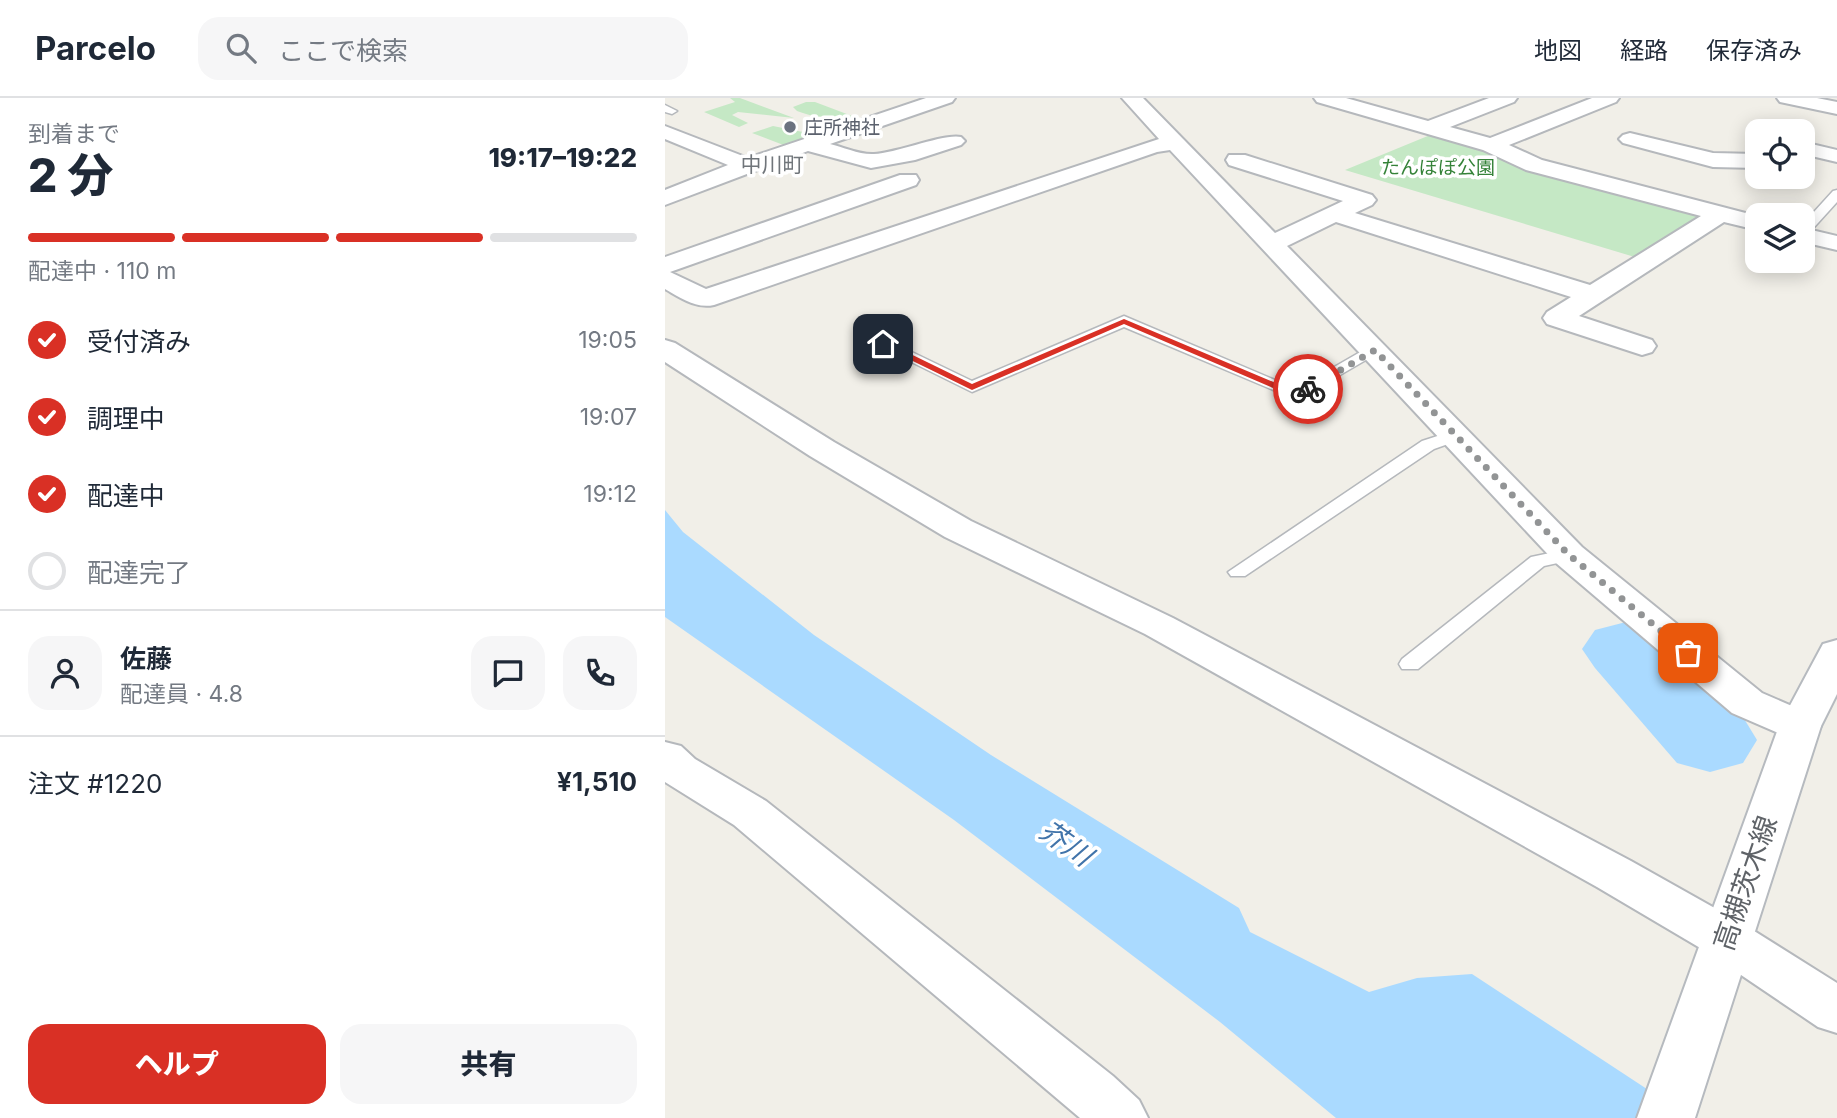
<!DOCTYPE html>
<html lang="ja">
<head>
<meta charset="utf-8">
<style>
	body { margin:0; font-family:Inter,"Noto Sans JP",sans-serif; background:#f6f6f7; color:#1f2937; height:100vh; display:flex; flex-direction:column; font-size:26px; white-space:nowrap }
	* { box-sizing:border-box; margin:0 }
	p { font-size:23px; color:#747a83 }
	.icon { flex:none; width:38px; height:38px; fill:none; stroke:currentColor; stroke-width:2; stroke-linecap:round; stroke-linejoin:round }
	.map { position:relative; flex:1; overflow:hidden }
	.side { display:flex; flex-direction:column; background:#fff; width:665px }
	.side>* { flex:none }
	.buttons { position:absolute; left:1080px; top:21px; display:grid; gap:14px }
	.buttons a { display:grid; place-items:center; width:70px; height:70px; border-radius:14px; background:#fff; box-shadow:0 4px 18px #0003; font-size:35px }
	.pin { position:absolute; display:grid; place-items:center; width:60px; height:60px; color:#fff; margin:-30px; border-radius:14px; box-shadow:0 4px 10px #0006 }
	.courier { position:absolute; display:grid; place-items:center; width:70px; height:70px; margin:-35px; border:5px solid #d93025; border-radius:50%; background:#fff; color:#222; box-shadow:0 2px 9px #0007 }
	.headline em { font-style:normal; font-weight:800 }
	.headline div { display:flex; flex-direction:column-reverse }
	.headline { display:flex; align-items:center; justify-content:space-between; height:119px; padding:0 28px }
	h1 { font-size:46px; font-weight:800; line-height:52px }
	.bar { display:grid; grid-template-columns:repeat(4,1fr); gap:10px 7px; align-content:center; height:84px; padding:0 28px }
	.bar i { height:9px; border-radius:5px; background:#e0e1e3 }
	.bar .active { background:#d93025 }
	.bar p { grid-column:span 4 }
	.line { display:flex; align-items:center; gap:18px; padding:0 28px; border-top:2px solid #e0e1e3 }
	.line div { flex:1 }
	.round { display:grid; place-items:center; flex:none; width:74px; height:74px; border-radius:21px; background:#f6f6f7 }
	ol { padding:0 28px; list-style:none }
	li { display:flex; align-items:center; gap:21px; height:77px }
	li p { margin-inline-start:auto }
	li .icon { padding:7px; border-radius:50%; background:#d93025; color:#fff; stroke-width:4 }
	li:last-child { color:#747a83 }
	li i { width:38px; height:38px; border:4px solid #e0e1e3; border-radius:50% }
	.primary-button { display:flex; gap:14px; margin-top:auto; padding:14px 28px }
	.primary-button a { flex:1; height:80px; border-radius:21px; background:#d93025; color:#fff; font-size:28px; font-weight:800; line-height:80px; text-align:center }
	.primary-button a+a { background:#f6f6f7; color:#1f2937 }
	header { display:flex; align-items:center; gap:42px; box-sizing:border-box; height:98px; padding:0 35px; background:#fff; border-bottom:2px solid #e0e1e3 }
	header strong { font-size:33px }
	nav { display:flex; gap:38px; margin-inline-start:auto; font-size:24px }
	.search { width:490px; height:63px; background:#f6f6f7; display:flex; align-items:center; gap:18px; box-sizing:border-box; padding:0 24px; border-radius:21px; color:#747a83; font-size:26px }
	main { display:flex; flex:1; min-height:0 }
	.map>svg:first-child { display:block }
</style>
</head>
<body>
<header>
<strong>Parcelo</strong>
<div class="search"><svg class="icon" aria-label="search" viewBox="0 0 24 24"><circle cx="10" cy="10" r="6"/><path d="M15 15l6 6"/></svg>ここで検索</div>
<nav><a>地図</a><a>経路</a><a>保存済み</a></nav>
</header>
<main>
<section class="side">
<div class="headline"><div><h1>2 分</h1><p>到着まで</p></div><em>19:17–19:22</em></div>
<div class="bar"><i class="active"></i><i class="active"></i><i class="active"></i><i></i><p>配達中 · 110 m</p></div>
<ol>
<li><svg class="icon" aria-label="check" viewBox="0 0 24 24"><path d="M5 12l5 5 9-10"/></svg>受付済み<p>19:05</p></li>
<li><svg class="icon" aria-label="check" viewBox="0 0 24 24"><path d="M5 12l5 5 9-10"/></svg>調理中<p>19:07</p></li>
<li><svg class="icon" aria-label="check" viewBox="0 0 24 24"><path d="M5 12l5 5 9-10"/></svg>配達中<p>19:12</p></li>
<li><i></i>配達完了</li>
</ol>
<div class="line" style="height:126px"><a class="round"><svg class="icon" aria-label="person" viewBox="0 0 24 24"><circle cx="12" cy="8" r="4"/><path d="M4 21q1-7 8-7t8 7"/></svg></a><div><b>佐藤</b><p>配達員 · 4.8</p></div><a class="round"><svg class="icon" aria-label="chat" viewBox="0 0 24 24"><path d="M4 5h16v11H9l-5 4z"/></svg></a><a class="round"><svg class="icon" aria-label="phone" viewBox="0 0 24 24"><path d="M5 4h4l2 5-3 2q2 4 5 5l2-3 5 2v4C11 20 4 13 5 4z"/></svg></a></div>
<div class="line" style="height:91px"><div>注文 #1220</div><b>¥1,510</b></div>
<div class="primary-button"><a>ヘルプ</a><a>共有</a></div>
</section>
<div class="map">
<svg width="1172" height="1020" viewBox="0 0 1172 1020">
	<rect width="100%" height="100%" fill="#f1efe8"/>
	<path fill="#c5e8c5" d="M65 0H75L129 20 73 14 67 17 83 25 74 29 39 14 70 4Z
		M141 4H150L195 21C172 28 154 20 132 13L128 9Z
		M108 28 153 37 121 48 87 35Z
		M770 35 868 70 1033 113 1036 120 973 160 680 72Z"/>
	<path fill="#aadaff" d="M0 412 18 434 149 537 326 657 574 810 585 834 704 894 752 880 807 876 1026 1020H671L555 924 289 722 0 519Z"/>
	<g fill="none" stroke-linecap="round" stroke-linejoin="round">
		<path fill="#aadaff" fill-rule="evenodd" d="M961 524 992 532 1078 619 1092 642 1078 665 1045 674 1012 665 930 570 917 551 930 532Z"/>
		<defs>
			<path id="service" d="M0 7 12 13 7 16 0 14Z
				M1172 92V104L1143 136 1138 137V126L1168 93Z
				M459 218 631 291 704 249 710 247 718 252 632 302 459 229 307 294 210 246 212 243H224L307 283Z
				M791 332 800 337 797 341 769 351 580 478H566L563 474 757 343Z
				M904 451 911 453 914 457 911 461 879 468 753 571H737L734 566 737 561 866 459Z"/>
			<path id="minor" d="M261 0H290L287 4 165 46C178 49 195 57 209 56 232 55 280 35 296 39L300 43 296 47 250 62 206 70 143 53 0 107V92L63 67 0 41V28L83 60Z
				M457 0H478L610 135 678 103 564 67 561 62 564 57H580L707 97 711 102 707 107 690 115 925 187 1036 118 861 72 818 52 652 4 649 0H681L763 23 824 0H852L849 4 785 29 825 40 927 0H954L951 4 844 47 877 62 1092 118V132L1059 124 914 218 987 242 991 248 987 254 977 257 882 226 878 220 882 214 906 199 671 124 622 148 917 449 1097 595 1150 618 1156 628 1150 638 1135 642 1120 638 1067 615 891 465 505 52 492 54 49 207C31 211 16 200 0 191V159L235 77H251L254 82 251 87 5 174 41 191 494 41Z
				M1112 0H1152L1172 4V16L1115 4Z
				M965 35 1048 55 1092 56V70L1048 69 958 45 954 41 958 37Z
				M1138 44 1172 52V64L1138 56Z
				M1138 130 1172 138V152L1138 144Z
				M0 242 10 245 169 344 306 423 508 520 966 763 1078 826 1172 885V935L1153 929 1042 854 932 789 480 536 280 439 145 358 0 264Z
				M0 644 16 648 30 661 101 703 448 978 474 1002 483 1020H415L69 727 0 684Z"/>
			<path id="secondary" d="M1172 542V596L1156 628 1030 1020H972L1114 628 1158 546Z"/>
		</defs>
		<use href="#service" stroke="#b5b8bc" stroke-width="3"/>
		<use href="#minor" stroke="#b5b8bc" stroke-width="4"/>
		<use href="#secondary" stroke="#b6babf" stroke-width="4"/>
		<use href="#service" fill="#fff" fill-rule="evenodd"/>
		<use href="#minor" fill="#fff" fill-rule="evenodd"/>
		<use href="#secondary" fill="#fff" fill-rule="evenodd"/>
	</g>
	<path fill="#d93025" d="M459 221 632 294 643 288 647 291 636 299H629L459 226 307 292 213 246 221 244 307 286Z"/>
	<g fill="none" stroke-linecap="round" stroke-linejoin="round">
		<path stroke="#929495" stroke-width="7" stroke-dasharray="0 12.6" d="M643 291 710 252 904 457 1023 555"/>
	</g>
	<circle fill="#6b7280" stroke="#fff" stroke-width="2.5" cx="125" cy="29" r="7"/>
	<g text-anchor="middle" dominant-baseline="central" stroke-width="7" stroke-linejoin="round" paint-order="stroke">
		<g font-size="19" fill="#5b616d" stroke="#fff" text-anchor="start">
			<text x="139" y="29">庄所神社</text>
		</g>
		<g font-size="19" fill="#348238" stroke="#fff">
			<text x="773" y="69">たんぽぽ公園</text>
		</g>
		<g font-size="21" fill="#70757a" stroke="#fff">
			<text x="107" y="66">中川町</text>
		</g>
		<g font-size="28" font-style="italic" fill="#4174aa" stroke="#fff">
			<text transform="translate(401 745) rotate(35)">芥川</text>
		</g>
		<g font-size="28" fill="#5f6368" stroke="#fff">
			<text transform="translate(1080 785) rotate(-71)">高槻茨木線</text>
		</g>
	</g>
</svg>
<div class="buttons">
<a><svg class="icon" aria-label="locate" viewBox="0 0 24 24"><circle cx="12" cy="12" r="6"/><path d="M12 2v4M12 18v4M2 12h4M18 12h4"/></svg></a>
<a><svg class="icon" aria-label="layers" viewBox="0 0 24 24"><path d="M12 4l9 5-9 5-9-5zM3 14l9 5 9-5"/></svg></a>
</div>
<div class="pin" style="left:1023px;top:555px;background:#ea580c"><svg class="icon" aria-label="bag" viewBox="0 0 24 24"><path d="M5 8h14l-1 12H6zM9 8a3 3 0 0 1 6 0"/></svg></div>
<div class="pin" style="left:218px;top:246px;background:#1f2937"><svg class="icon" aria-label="home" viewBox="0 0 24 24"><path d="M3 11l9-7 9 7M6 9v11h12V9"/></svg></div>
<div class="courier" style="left:643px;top:291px"><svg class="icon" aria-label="bike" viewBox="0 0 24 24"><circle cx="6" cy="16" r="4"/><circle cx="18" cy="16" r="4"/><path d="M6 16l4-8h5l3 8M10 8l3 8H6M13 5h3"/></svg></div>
</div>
</main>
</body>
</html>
